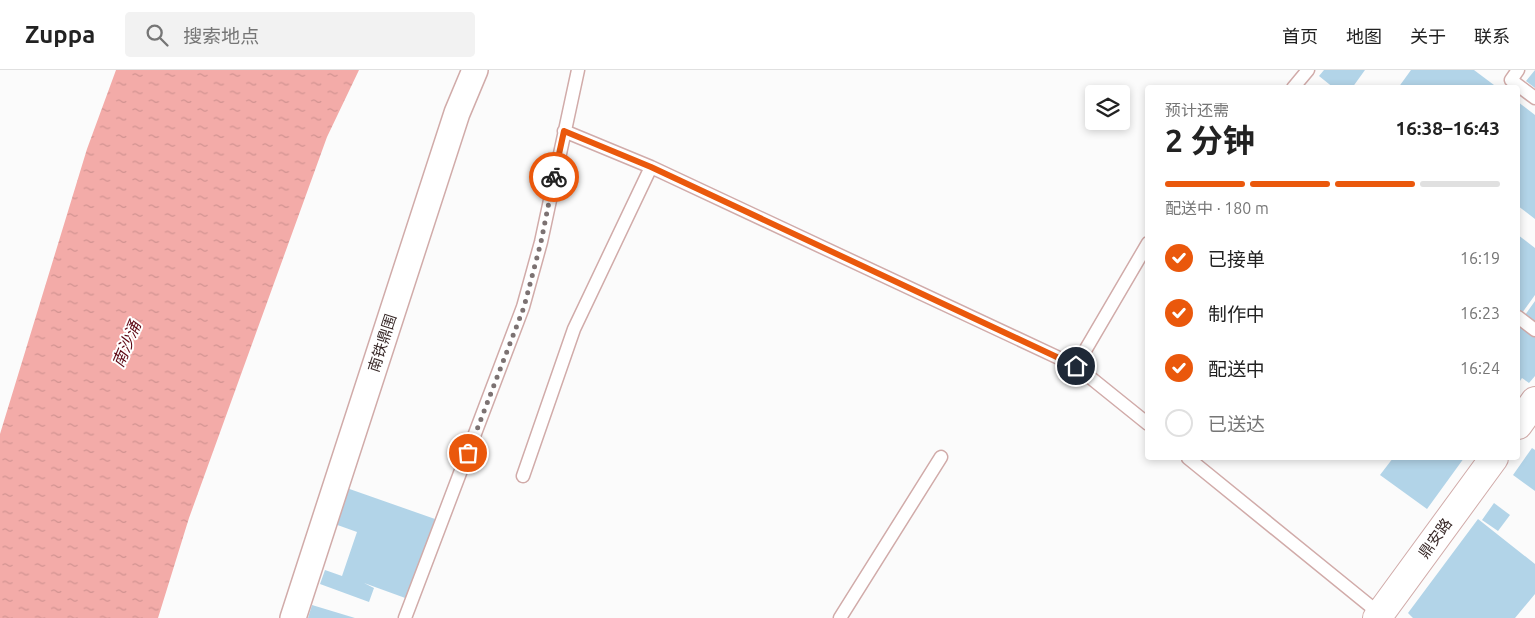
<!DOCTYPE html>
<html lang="zh">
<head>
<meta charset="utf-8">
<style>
	body { margin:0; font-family:Ubuntu,"Noto Sans SC",sans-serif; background:#f2f2f2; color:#222; height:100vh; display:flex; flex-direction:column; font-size:19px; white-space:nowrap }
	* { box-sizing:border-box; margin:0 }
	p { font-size:16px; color:#767676 }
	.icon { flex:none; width:28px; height:28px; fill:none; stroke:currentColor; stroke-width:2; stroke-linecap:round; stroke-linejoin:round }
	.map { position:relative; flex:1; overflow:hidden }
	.details { position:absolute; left:1145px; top:15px; width:375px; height:375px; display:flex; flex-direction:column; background:#fff; border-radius:5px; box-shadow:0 2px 8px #0003 }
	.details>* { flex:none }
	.fabs { position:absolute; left:1085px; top:15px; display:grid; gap:10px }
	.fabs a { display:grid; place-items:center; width:45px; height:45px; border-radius:5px; background:#fff; box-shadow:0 2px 8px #0003; font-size:25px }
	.pin { position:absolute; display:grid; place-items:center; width:42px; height:42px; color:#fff; margin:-21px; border:2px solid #fff; border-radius:50%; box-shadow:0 1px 5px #0007 }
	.courier { position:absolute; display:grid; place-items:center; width:50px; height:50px; margin:-25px; border:4px solid #ea580c; border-radius:50%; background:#fff; color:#222; box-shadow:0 1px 6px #0007 }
	.headline em { font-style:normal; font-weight:700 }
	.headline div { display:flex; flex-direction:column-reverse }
	.headline { display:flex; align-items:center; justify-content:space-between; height:85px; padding:0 20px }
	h1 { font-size:32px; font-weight:700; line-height:38px }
	.bar { display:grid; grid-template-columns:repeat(4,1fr); gap:8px 5px; align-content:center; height:60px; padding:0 20px }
	.bar i { height:6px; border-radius:4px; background:#e0e0e0 }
	.bar .on { background:#ea580c }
	.bar p { grid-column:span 4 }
	ol { padding:0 20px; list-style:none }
	li { display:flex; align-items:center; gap:15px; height:55px }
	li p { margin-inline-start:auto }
	li .icon { padding:5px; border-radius:50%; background:#ea580c; color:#fff; stroke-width:4 }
	li:last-child { color:#767676 }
	li i { width:28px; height:28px; border:2px solid #e0e0e0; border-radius:50% }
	header { display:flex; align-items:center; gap:30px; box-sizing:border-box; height:70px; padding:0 25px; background:#fff; border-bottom:1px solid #e0e0e0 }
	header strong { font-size:24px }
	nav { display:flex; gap:28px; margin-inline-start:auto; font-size:18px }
	.search { width:350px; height:45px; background:#f2f2f2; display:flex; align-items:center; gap:12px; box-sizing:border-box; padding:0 18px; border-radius:5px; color:#767676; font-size:19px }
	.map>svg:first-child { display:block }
</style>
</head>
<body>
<header>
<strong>Zuppa</strong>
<div class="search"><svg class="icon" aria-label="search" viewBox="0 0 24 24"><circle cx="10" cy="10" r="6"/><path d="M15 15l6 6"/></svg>搜索地点</div>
<nav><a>首页</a><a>地图</a><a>关于</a><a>联系</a></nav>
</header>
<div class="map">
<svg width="1535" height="548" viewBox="0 0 1535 548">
	<defs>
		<pattern id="water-ripples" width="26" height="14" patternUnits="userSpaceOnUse" patternTransform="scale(1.25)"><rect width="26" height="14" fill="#f3aba8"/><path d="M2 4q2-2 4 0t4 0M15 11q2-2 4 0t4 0" fill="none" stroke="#d19391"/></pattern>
	</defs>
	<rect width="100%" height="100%" fill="#fbfbfb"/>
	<path fill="url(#water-ripples)" d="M116 0H359L327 67 189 448 158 548H0V364L87 79Z"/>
	<path fill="#b2d4e8" d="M1324 0H1365L1352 18H1334L1319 6Z
		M1411 0H1474L1498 18H1398Z
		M1535 0V18L1526 11Z
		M1518 32 1535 45V149L1518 136Z
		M1518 165 1535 178V225L1522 243 1518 239Z
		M1535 231V252L1525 245Z
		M1518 253 1535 266V306L1529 313 1522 308 1518 314Z
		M1532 378 1535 380V421L1513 405Z
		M1393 388H1464L1427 439 1380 405Z
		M341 416 435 449 408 529 364 513 374 518 369 532 320 514 325 500 342 506 357 462 329 452Z
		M1494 433 1510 445 1498 461 1482 450Z
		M1478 449 1535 494V524L1515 548H1413L1408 543Z
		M312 535 355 548H308Z"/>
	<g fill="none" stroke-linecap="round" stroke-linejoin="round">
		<defs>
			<path id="lane" d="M1518 0 1511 10 1535 28
				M1293 18 1308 0
				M564 61 651 97 1076 296 1148 354
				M1518 247 1535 260
				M1076 296 1148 173
				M1188 388 1380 544
				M523 406 574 259 651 97
				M405 548 523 237 541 172 578 0
				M840 548 941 387"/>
			<path id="street" d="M293 548 457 43 475 0"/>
			<path id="secondary" d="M1518 355 1535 331
				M1377 548 1494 388"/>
		</defs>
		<use href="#lane" stroke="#d1aba9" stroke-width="15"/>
		<use href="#street" stroke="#d1aba9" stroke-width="28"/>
		<use href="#secondary" stroke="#d1aba9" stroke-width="30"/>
		<use href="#lane" stroke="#fff" stroke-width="12"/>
		<use href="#street" stroke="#fff" stroke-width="25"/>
		<use href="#secondary" stroke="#fff" stroke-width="28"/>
	</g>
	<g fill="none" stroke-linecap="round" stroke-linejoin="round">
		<path stroke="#7c7272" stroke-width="5" stroke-dasharray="0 9" d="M468 383 524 237 541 172 554 107"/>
		<path stroke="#ea580c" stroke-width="6" d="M554 107 564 61 651 97 1076 296"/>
	</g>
	<g text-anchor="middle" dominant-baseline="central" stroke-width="4" stroke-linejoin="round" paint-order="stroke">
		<g font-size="15" fill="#382928" stroke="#fff">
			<text transform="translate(382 273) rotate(-72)">南铁鼎围</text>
			<text transform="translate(1435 468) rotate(-54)">鼎安路</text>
		</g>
		<g font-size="16" font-style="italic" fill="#5d0713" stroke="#fff">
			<text transform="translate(126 274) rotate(-67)">南沙涌</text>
		</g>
	</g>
</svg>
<div class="fabs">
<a><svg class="icon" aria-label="layers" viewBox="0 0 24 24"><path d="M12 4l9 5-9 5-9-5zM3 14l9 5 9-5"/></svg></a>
</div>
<div class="pin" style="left:468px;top:383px;background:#ea580c"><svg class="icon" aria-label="bag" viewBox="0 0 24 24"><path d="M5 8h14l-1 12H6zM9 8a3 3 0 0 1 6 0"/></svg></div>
<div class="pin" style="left:1076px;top:296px;background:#1f2937"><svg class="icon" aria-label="home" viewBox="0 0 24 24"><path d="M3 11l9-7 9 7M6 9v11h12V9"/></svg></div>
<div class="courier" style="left:554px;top:107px"><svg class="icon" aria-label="bike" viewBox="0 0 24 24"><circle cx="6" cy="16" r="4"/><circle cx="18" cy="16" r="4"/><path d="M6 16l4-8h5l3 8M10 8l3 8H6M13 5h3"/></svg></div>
<section class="details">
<div class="headline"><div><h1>2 分钟</h1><p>预计还需</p></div><em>16:38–16:43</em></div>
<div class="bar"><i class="on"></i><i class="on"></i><i class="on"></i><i></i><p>配送中 · 180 m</p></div>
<ol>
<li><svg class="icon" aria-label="check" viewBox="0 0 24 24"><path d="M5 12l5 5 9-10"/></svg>已接单<p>16:19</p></li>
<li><svg class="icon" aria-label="check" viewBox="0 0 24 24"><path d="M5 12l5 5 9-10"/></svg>制作中<p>16:23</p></li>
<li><svg class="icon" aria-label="check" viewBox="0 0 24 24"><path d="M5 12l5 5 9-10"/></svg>配送中<p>16:24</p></li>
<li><i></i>已送达</li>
</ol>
</section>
</div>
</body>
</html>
